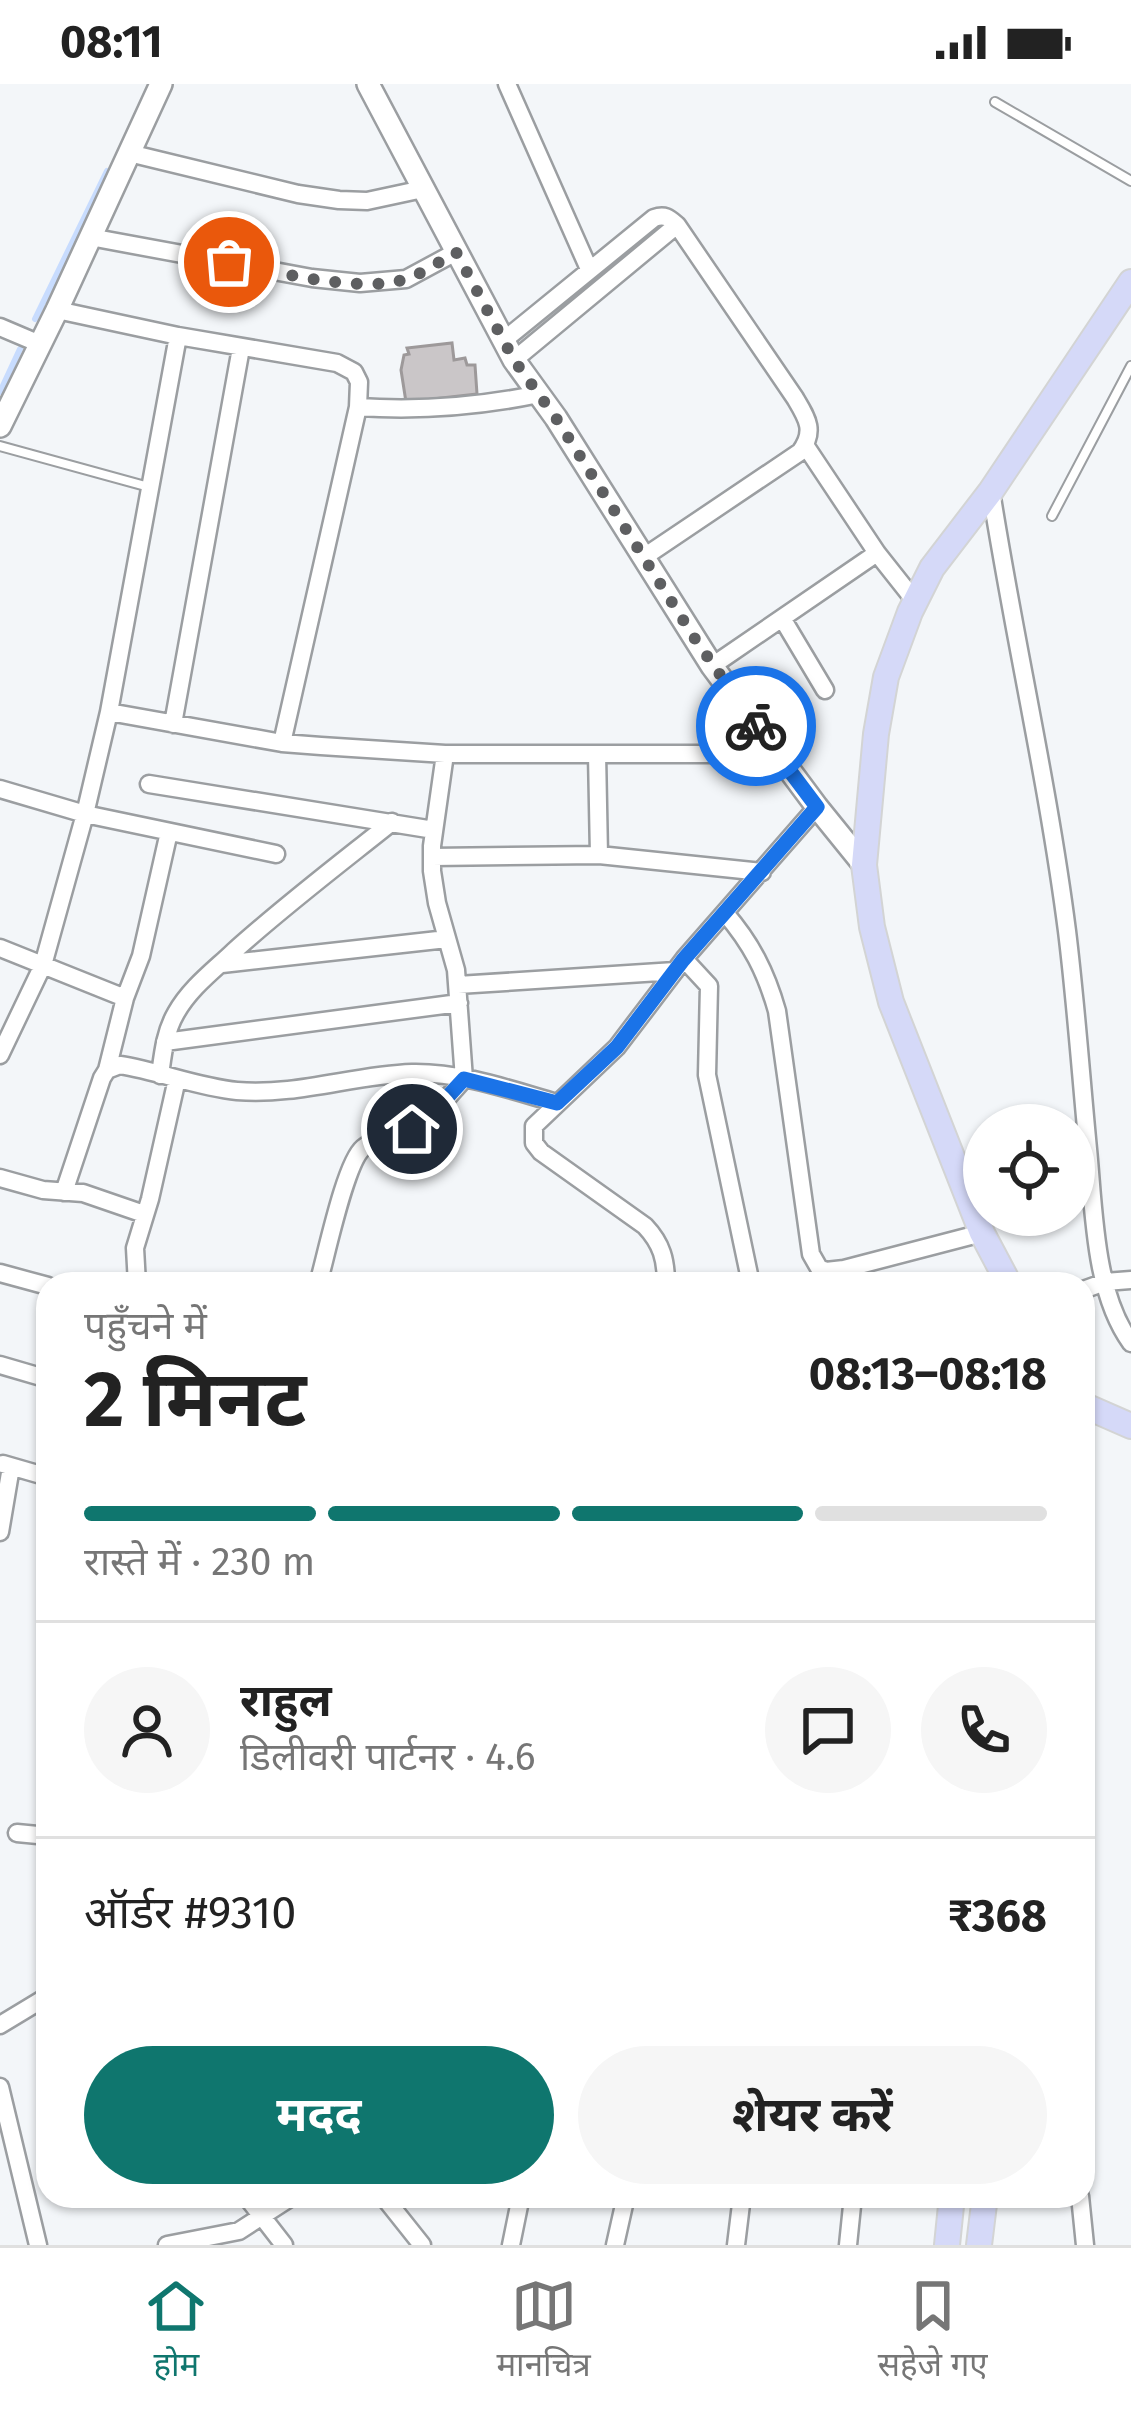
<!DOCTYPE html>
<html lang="hi">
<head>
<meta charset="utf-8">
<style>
	body { margin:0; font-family:"Fira Sans","Noto Sans Devanagari",sans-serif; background:#f6f6f6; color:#222; height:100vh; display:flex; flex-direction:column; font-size:45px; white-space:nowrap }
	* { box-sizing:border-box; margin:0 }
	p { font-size:39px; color:#767676 }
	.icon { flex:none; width:66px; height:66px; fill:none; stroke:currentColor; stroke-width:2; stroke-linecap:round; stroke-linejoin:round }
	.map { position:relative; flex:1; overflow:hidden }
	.side { position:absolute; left:36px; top:1188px; width:1059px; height:936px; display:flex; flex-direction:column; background:#fff; border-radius:36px; box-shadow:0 3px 9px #0004 }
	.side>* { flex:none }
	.tools { position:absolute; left:963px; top:1020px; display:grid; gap:24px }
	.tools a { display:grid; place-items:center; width:132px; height:132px; border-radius:50%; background:#fff; box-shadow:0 3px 9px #0004; font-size:60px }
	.pin { position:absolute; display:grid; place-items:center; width:102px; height:102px; color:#fff; margin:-51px; border:6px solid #fff; border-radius:50%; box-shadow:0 3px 12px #0007 }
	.courier { position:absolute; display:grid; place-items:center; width:120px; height:120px; margin:-60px; border:9px solid #1a73e8; border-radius:50%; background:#fff; color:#222; box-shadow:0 3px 15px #0007 }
	.overview em { font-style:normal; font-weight:700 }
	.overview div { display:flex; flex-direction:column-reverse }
	.overview { display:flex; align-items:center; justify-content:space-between; height:204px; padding:0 48px }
	h1 { font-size:78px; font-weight:700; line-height:90px }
	.bar { display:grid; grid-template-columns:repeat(4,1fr); gap:18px 12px; align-content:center; height:144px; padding:0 48px }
	.bar i { height:15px; border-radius:9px; background:#e0e0e0 }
	.bar .on { background:#0f766e }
	.bar p { grid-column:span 4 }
	.line { display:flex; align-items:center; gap:30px; padding:0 48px; border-top:3px solid #e0e0e0 }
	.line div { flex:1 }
	.round { display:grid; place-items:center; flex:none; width:126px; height:126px; border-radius:63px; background:#f6f6f6 }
	.action { display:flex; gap:24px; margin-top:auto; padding:24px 48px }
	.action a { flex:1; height:138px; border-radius:72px; background:#0f766e; color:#fff; font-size:48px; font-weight:700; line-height:138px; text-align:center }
	.action a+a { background:#f6f6f6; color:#222 }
	.status { display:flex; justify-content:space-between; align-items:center; height:84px; padding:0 60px; background:#fff; direction:ltr }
	.status svg { height:33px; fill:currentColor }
	.tab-bar { display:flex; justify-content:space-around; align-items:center; height:168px; border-top:3px solid #e0e0e0; background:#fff; font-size:33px; color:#767676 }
	.tab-bar a { display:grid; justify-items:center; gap:6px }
	.tab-bar .on { color:#0f766e }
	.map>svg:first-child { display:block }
</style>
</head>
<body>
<div class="status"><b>08:11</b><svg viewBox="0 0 49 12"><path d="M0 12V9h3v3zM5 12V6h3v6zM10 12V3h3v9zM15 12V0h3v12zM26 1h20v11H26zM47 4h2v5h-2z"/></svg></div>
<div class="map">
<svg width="1131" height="2161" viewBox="0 0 1131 2161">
	<rect width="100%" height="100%" fill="#f3f6f9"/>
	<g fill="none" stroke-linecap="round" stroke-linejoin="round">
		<path stroke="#c8dcfe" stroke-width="6" d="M35 235 107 87
			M0 308 20 265"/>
	</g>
	<path fill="#cac6c8" stroke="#9d999a" stroke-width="3" d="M452 259 454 276 465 274 467 281H475L477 310 406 318 401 286 404 271 409 270 407 264Z"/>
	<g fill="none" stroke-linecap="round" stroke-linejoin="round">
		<defs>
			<path id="lane" d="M995 18 1131 97
				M0 362 149 403
				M1052 432 1131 282"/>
			<path id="street" d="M507 0 589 185
				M129 69 298 110 339 116 367 117 423 105
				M90 153 312 194 360 199 406 195 456 168
				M57 226 178 252 337 279 354 288 359 298 358 323 282 659
				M0 243 40 260
				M503 257 654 134C665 130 669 134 677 141
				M514 276 677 141 795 314C807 334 816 347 800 368L644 473
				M358 323C420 327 477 323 539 310
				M805 361 877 469 915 517
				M991 407C1014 554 1048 699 1067 847 1076 920 1081 993 1088 1065 1094 1126 1094 1208 1131 1259
				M782 534 825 606
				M712 582 877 469
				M109 628 178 252
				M173 640 241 264
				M597 670 599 771
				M149 700 434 746
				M0 705 85 730 109 628 282 659 321 662 445 670H777
				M432 773 599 771 762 788
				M725 829C751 859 766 888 777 927L811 1170 819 1184 826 1187 844 1185 982 1149
				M0 864 125 914
				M684 875 709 902 707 991 751 1200
				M222 880 447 855
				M458 901 675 887
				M165 958 459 919
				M0 971 43 881 85 730 276 770
				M107 986 125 914 141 872 169 748
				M160 991C163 969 165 948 176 929 190 904 213 887 233 868 284 822 338 781 392 738
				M0 1094 43 1106 83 1109 144 1130
				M64 1108 102 994 107 986 120 981C159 987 197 1003 237 1007 297 1012 353 991 412 989 461 988 511 1006 557 1019
				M0 1189 48 1202
				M137 1200 135 1164 150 1115 177 995
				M318 1200C326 1173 345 1079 363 1064 377 1052 401 1052 416 1042 435 1031 449 1011 464 995L456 886 437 819 432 787V762L445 670
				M666 1200C666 1176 662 1160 645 1142L541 1068 534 1059V1042L617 963 684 875 817 723
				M1083 1206 1105 1198 1131 1196
				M0 1281 48 1295
				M3 1380 48 1393
				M0 1448 11 1383
				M17 1749 48 1752
				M0 1941 48 1912
				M0 2003 38 2161
				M246 2112 284 2161
				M383 2112 422 2161
				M1080 2112 1085 2161
				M167 2161 239 2147 293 2112
				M511 2161 521 2112
				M615 2161 626 2112
				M736 2161 742 2112
				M848 2161 853 2112"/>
			<path id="secondary" d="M368 0 514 276 556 334 712 582 817 723 864 781
				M0 342 57 226 161 0"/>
			<path id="primary" d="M1009 1200 982 1149 891 918 872 843 864 781 876 650 886 593 910 528 932 484 991 407 1131 198
				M1083 1321 1131 1342
				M947 2161 952 2112
				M979 2161 985 2112"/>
		</defs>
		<use href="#lane" stroke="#9b9ea1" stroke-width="12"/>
		<use href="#street" stroke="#9b9ea1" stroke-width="21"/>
		<use href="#secondary" stroke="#9b9ea1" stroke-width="26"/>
		<use href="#primary" stroke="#d3d4d4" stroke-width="28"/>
		<use href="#lane" stroke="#fff" stroke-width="8"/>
		<use href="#street" stroke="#fff" stroke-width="16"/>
		<use href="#secondary" stroke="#fff" stroke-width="21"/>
		<use href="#primary" stroke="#d5d9f8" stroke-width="24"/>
	</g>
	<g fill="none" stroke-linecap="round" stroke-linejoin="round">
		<path stroke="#5e5f61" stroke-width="12" stroke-dasharray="0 21.6" d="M229 178C277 188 360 210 406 195 424 189 440 177 456 168L514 276 556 334 695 555 756 642"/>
		<path stroke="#1a73e8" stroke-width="15" d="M412 1045 428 1034 464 995 557 1019 617 963 683 876 817 723 756 642"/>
	</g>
</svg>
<div class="tools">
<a><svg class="icon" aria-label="locate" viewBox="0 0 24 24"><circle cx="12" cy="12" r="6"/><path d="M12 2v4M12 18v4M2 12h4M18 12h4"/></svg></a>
</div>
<div class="pin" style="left:229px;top:178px;background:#ea580c"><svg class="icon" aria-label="bag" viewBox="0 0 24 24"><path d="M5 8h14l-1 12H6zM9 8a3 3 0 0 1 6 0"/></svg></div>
<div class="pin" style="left:412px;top:1045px;background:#1f2937"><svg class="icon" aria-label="home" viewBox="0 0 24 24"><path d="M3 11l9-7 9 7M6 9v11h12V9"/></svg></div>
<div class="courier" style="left:756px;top:642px"><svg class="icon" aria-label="bike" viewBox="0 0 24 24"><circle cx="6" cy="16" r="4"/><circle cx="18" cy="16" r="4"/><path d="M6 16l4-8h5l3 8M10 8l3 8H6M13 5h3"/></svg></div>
<section class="side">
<div class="overview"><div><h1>2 मिनट</h1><p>पहुँचने में</p></div><em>08:13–08:18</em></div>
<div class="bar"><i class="on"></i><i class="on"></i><i class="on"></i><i></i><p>रास्ते में · 230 m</p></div>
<div class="line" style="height:216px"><a class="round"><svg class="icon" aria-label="person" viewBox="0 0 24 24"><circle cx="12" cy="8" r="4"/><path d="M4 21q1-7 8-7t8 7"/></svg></a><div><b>राहुल</b><p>डिलीवरी पार्टनर · 4.6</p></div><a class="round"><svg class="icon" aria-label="chat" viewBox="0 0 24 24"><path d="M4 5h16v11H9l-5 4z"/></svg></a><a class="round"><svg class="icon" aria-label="phone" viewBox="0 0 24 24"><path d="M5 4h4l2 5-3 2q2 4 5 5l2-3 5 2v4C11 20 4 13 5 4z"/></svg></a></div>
<div class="line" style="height:156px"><div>ऑर्डर #9310</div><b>₹368</b></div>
<div class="action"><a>मदद</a><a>शेयर करें</a></div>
</section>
</div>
<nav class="tab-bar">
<a class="on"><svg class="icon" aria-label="home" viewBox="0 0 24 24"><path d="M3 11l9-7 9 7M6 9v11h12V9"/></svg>होम</a>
<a><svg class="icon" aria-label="map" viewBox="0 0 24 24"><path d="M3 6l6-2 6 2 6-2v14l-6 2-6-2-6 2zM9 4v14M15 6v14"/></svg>मानचित्र</a>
<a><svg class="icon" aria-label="saved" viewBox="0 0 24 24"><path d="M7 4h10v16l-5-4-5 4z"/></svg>सहेजे गए</a>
</nav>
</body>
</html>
